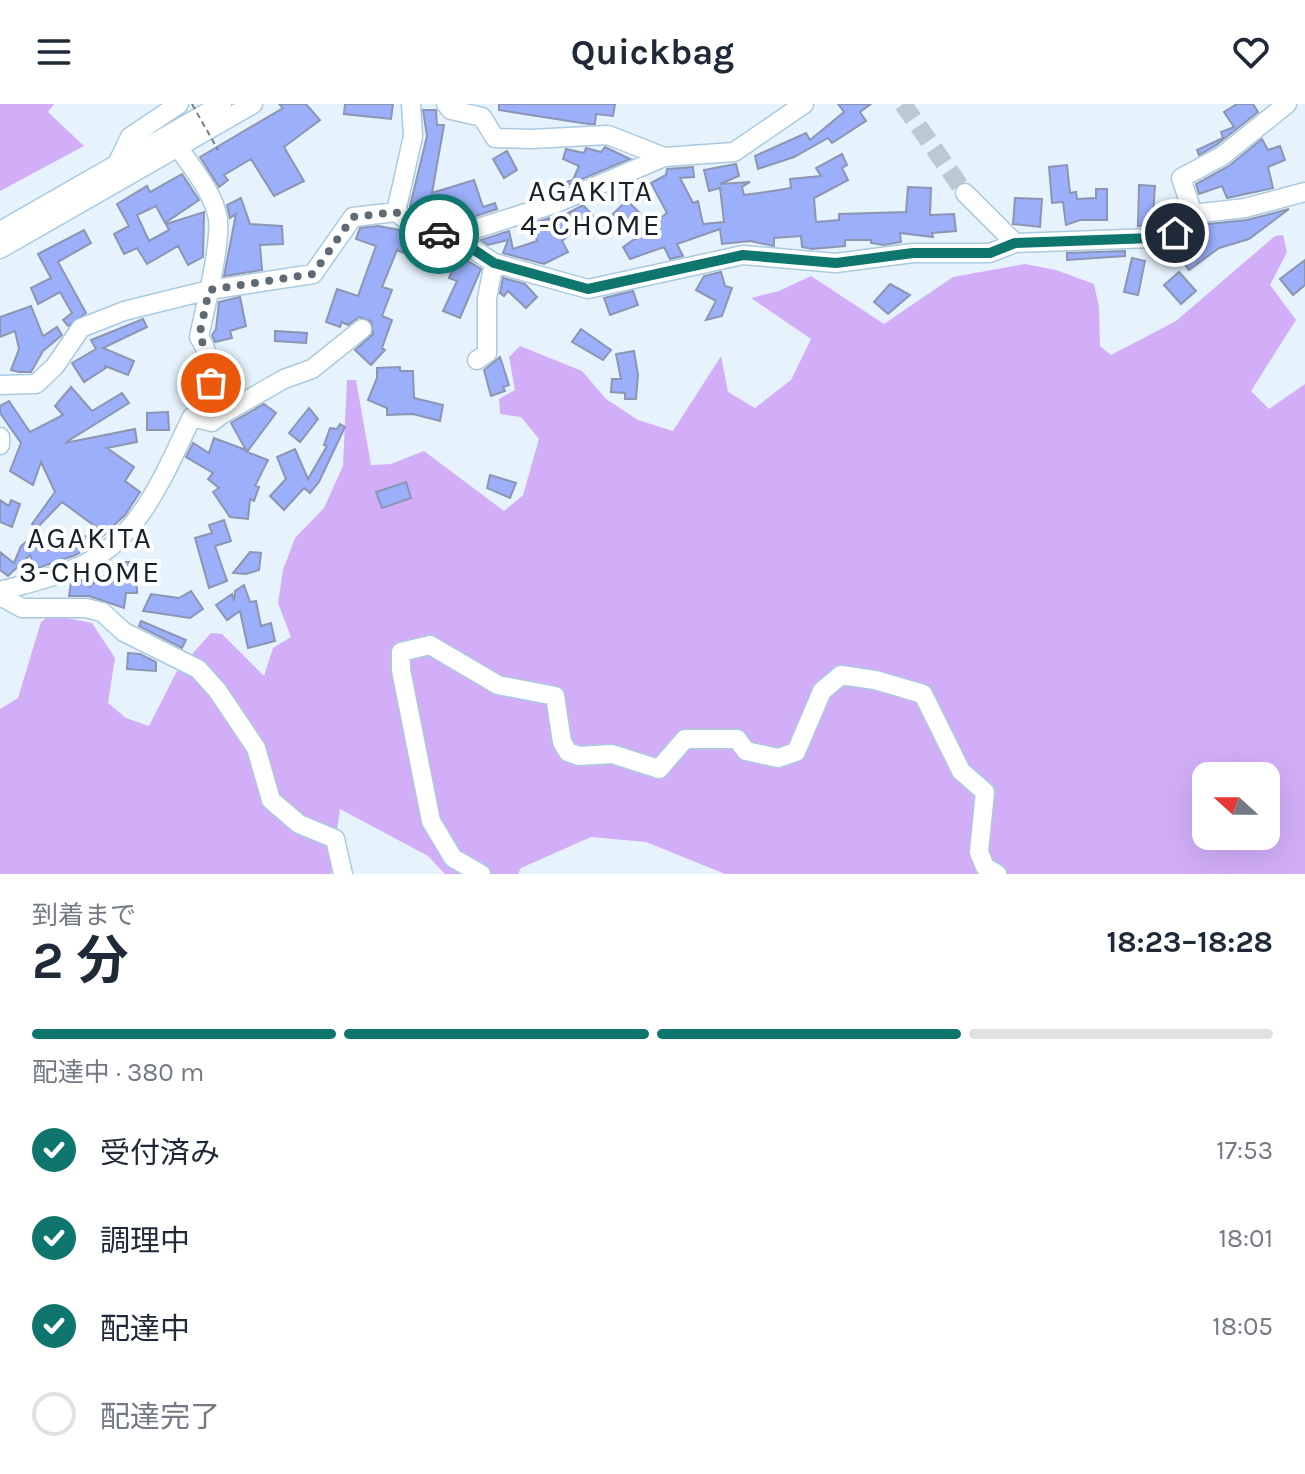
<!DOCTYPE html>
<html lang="ja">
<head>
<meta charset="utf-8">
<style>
	body { margin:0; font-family:Karla,"Noto Sans JP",sans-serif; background:#f6f6f7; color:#1f2937; height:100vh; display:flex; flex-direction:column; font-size:30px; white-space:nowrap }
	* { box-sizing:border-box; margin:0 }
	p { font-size:26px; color:#747a83 }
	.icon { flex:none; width:44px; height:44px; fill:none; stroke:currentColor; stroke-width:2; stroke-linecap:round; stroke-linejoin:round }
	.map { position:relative; height:770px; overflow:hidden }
	.side { display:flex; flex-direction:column; background:#fff; flex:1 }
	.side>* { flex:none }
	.needle { width:52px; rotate:291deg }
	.controls { position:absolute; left:1192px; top:658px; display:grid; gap:16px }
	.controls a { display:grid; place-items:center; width:88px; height:88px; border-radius:16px; background:#fff; box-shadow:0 8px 32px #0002; font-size:40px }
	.pin { position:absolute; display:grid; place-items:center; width:68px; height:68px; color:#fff; margin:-34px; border:4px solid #fff; border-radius:50%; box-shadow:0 2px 8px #0007 }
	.courier { position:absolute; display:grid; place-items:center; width:80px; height:80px; margin:-40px; border:6px solid #0f766e; border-radius:50%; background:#fff; color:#222; box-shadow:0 2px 10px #0007 }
	.summary em { font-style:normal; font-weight:700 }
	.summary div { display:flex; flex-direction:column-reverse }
	.summary { display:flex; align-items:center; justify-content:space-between; height:136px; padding:0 32px }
	h1 { font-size:52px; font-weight:700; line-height:60px }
	.bar { display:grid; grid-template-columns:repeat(4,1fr); gap:12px 8px; align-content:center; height:96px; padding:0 32px }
	.bar i { height:10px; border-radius:6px; background:#e0e1e3 }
	.bar .active { background:#0f766e }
	.bar p { grid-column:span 4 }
	ol { padding:0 32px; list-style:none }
	li { display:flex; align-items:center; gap:24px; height:88px }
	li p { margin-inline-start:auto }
	li .icon { padding:8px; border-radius:50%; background:#0f766e; color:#fff; stroke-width:4 }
	li:last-child { color:#747a83 }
	li i { width:44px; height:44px; border:4px solid #e0e1e3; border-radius:50% }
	header { display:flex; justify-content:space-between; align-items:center; height:104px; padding:0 32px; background:#fff; font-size:36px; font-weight:700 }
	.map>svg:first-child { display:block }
</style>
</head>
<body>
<header><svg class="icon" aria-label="menu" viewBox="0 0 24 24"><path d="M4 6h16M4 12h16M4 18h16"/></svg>Quickbag<svg class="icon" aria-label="heart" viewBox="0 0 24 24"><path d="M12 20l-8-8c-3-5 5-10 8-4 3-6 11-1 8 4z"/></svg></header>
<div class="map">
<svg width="1305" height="770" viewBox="0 0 1305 770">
	<rect width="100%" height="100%" fill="#e6f3fc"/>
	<path fill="#d2aef9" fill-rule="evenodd" d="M0 0H54L48 8 84 42 0 87Z
		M1283 131 1287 148 1270 181 1296 216 1251 287 1269 305 1305 280V770H725L646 738 591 733 521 764 518 770H445L428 752 340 705 331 770H0V605L18 594 41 518 51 511 92 519 115 554 108 599 126 614 149 622 177 567 211 529 222 530 264 572 273 544 291 533 278 499 283 466 295 434 324 404 343 362 347 276H356L371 361 391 360 424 347 504 407 523 391 539 335 521 313 500 310 499 295 515 286 509 253 520 242 582 267 606 295 638 316 673 327 721 252 728 288 755 304 791 276 811 235 751 194 779 187 811 172 884 220 953 173 1025 160 1056 166 1094 180 1099 203 1100 242 1111 251 1176 217 1275 132ZM1206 672H1266V732H1206Z"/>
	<path fill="#9baffa" stroke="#8c95b2" stroke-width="2" d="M279 0H306L320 16 284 43 304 77 274 92 251 55 224 71 228 76 219 83 200 53 283 4Z
		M345 0H393L391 15 344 10Z
		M499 0H615L613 12 596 10 595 20H588L499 6Z
		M838 0H871L860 8 866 17 832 39 828 34 794 53 758 65 755 52 806 29 810 36 844 8Z
		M1237 0H1253L1258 8 1215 42 1199 51 1197 46 1223 34 1221 28 1234 23 1224 8Z
		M423 6H436L437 21H444L432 89 474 76 483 103 495 99 497 105 452 120 449 119 443 99 431 117 410 102 427 32Z
		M1262 35 1268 46 1280 42 1285 56 1268 63 1273 84 1227 94 1222 82 1199 90 1196 80 1229 62Z
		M605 43 630 55 563 83 562 79 573 76 579 62 563 55 566 45 584 49 586 44 601 48Z
		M507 47 517 66 504 74 493 55Z
		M842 50 847 61 842 64 848 76 814 94 816 118 839 116V110L906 108 908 83 931 84 930 111 954 110 956 127 932 129 933 133 900 129 901 138 884 141 871 139V136H845V142L812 145 802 143 801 132 774 134V142L750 137 722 140 720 125 677 140 683 152 670 155 664 143 630 155 623 143 636 134 613 110 627 96 651 121 667 109 651 79 666 71 667 65 693 63 694 73 680 74 693 99 698 97 703 120 724 118 720 84 709 87 704 66 736 60 739 72 720 80 750 78 742 83 744 91 766 88 791 84 790 75 821 72 816 64Z
		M1067 61 1070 89 1076 88 1077 95 1096 94V85H1107V116H1080L1066 121 1063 98 1052 99 1049 63Z
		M182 70 199 96 165 119 156 102 137 111 149 137 169 126 166 120 204 108 203 153 188 161 178 142 147 160 137 144 124 150 114 130 129 122 117 100 147 82 150 88Z
		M1139 81 1155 82 1153 111 1174 113 1169 118 1138 122Z
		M241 94 250 120 282 122 283 140 260 141 262 166 224 172 236 110 230 114 227 101Z
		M1015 94 1042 95 1040 123 1013 120Z
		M583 101 593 112 562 137 568 148 544 160 503 149 508 136 488 141 481 136 509 127 513 145 537 137 531 120 549 114 550 119Z
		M1289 105 1249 135 1219 144 1189 166 1173 144 1199 121 1247 116Z
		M378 122 400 126 412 135 406 150 397 146 382 183 392 186 382 212 392 216 382 244 385 246 371 261 355 246 373 230 371 217 359 213 348 221 342 218 340 223 326 218 337 185 358 192 376 142 356 135 360 124Z
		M84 126 91 139 58 158 86 209 68 222 63 216 72 209 60 188 38 200 31 184 51 174 38 150Z
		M1125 147V152L1067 156V149Z
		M458 151 481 165 460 214 443 207 457 177 449 174Z
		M1132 154 1145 157 1138 191 1124 188Z
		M1305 156V181L1293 191 1280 175Z
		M721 168 725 182 732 184 722 212 706 216 716 197 696 186 704 172Z
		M1179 168 1196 187 1181 200 1164 181Z
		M503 174 525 180 537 193 526 204 508 187 504 192 500 189Z
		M890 180 910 191 888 210 874 198Z
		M633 187 638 201 610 211 604 194Z
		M240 193 246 222 230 227 232 234 215 238 212 231 216 225 219 198Z
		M31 202 43 232 57 223 62 231 43 247 31 268H19L11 266 19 245 15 227 0 233V213Z
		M143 215 147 223 103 244 134 257 128 271 105 262 106 264 84 278 72 259 96 245 91 236Z
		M581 225 611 246 603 256 572 238Z
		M275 227 307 229 306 239 275 237Z
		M634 247 638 271 636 295H625V289L611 288 612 275H621L616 250Z
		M500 253 509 281 503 283 505 287 491 292 484 266Z
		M400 263V267H413L414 294 443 301 440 317 413 310 387 311V304L368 296 377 274V264Z
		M71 283 92 307 122 289 129 299 65 339 135 325 137 338 107 344 134 363 125 377 140 388 125 411 93 441 88 444 83 439 79 449 73 452 35 465 30 451 8 472 0 466V448L14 459 21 442 26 438 47 446 44 433 54 430 58 440 71 445 96 423 62 398 37 424 32 420 55 388 41 358 33 381 10 367 21 339 0 309V302L9 297 30 328 63 311 55 302Z
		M264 300 276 309 247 348 268 356 255 382 259 383 254 397 250 395 248 415 230 413 213 388 219 384 208 375 213 369 186 353 193 339 209 349 214 334 246 346 231 319Z
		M309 304 318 315 300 338 289 329Z
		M168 308 169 326H147V309Z
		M340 320 345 323 319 378 310 389 304 384 284 406 270 392 286 375 277 353 295 345 308 375 327 342 324 341 330 324 337 325Z
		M490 371 516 379 510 394 487 384Z
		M406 378 411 394 382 404 376 388Z
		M0 396 9 402 11 396 20 400 12 423 0 418Z
		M224 416 231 437 215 442 227 477 209 484 195 434 212 429 209 421Z
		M250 448 261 449 259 466 246 470 233 469Z
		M117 458H136L137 489H126L124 504 89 492H69L71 479 80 475 90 483 99 472 117 474Z
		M244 481 250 498 256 497 261 522 271 519 275 537 248 544 240 507 227 516 216 501 232 490 234 497 235 487Z
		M191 487 203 505 190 514 143 507 151 490 179 494Z
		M141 517 186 536 182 544 139 522Z
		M128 549 140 550 156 558V567L127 565Z"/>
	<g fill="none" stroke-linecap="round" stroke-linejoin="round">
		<path stroke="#bcc9d2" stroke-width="18" stroke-dasharray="18 9" stroke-linecap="butt" d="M903 0 965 89"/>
		<defs>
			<path id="minor" d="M446 0 451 6 482 13 495 34 531 35 608 31 664 53
				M116 62 130 33 179 0
				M965 89 1015 139
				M396 108 413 32 411 0
				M1193 110 1181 74 1222 52 1287 0
				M0 127 222 0
				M453 132 554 100 664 53 734 48 804 0
				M0 145 253 0
				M477 256 487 249V194L494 159
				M0 281 36 280 55 262 81 224 124 207 209 186 313 170 353 113 396 108 423 128 453 132 494 159 588 185 743 151 836 159 913 149H990L1015 139 1152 134 1175 129 1193 110 1245 104 1305 88
				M221 311 284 275 312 265 362 225
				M0 333V341
				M0 487C25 480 53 474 78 463 140 436 164 370 192 313L212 318 221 311C212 284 214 256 199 233 205 205 221 141 218 115 214 89 192 64 178 43
				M0 492 22 504H86L102 508 124 528 198 565 217 586 256 644 271 696 299 720 335 735 343 770
				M481 770 453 754 431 717 401 566V548L430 541 498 581 555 592 562 638 568 648 579 652 612 650 659 665 685 635H737L746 647 778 654 796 648 822 587 841 571 875 576 923 590 961 667 985 688 979 748 985 763 997 770"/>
		</defs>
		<use href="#minor" stroke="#abcadf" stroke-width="21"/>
		<use href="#minor" stroke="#fff" stroke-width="18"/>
		<path stroke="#76828a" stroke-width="2" stroke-dasharray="6 4" stroke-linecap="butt" d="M192 0 218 46"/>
	</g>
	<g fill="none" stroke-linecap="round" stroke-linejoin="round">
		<path stroke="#5f6a73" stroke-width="8" stroke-dasharray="0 14.4" d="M211 279V252L199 233 209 186 313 170 353 113 396 108 423 128 439 130"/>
		<path stroke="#0f766e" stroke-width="10" d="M439 130 453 132 494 159 588 185 743 151 836 159 913 149H990L1015 139 1152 134 1175 129"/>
	</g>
	<g text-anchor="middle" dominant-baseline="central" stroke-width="8" stroke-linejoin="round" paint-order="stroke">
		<g font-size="30" letter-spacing="2" fill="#162129" stroke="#fefefe">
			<text x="591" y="87">AGAKITA<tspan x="591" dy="34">4-CHOME</tspan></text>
			<text x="90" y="434">AGAKITA<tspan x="90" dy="34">3-CHOME</tspan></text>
		</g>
	</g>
</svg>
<div class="controls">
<a><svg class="needle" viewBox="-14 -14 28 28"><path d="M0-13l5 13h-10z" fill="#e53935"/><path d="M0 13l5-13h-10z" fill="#747a83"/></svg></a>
</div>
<div class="pin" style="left:211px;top:279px;background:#ea580c"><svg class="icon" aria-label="bag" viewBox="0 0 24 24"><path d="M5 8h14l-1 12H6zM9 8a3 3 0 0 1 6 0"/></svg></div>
<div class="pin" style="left:1175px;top:129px;background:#1f2937"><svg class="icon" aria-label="home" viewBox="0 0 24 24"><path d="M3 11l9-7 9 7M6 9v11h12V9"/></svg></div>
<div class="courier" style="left:439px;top:130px"><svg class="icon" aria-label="car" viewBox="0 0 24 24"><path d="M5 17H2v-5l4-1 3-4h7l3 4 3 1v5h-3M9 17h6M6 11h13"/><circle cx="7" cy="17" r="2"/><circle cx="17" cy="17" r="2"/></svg></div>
</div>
<section class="side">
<div class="summary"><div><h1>2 分</h1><p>到着まで</p></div><em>18:23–18:28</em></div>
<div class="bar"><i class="active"></i><i class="active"></i><i class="active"></i><i></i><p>配達中 · 380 m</p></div>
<ol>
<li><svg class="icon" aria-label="check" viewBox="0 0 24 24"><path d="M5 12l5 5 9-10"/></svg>受付済み<p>17:53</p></li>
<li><svg class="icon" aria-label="check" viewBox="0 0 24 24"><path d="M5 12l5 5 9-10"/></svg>調理中<p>18:01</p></li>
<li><svg class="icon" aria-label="check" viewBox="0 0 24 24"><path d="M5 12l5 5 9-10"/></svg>配達中<p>18:05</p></li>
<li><i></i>配達完了</li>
</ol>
</section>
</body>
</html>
